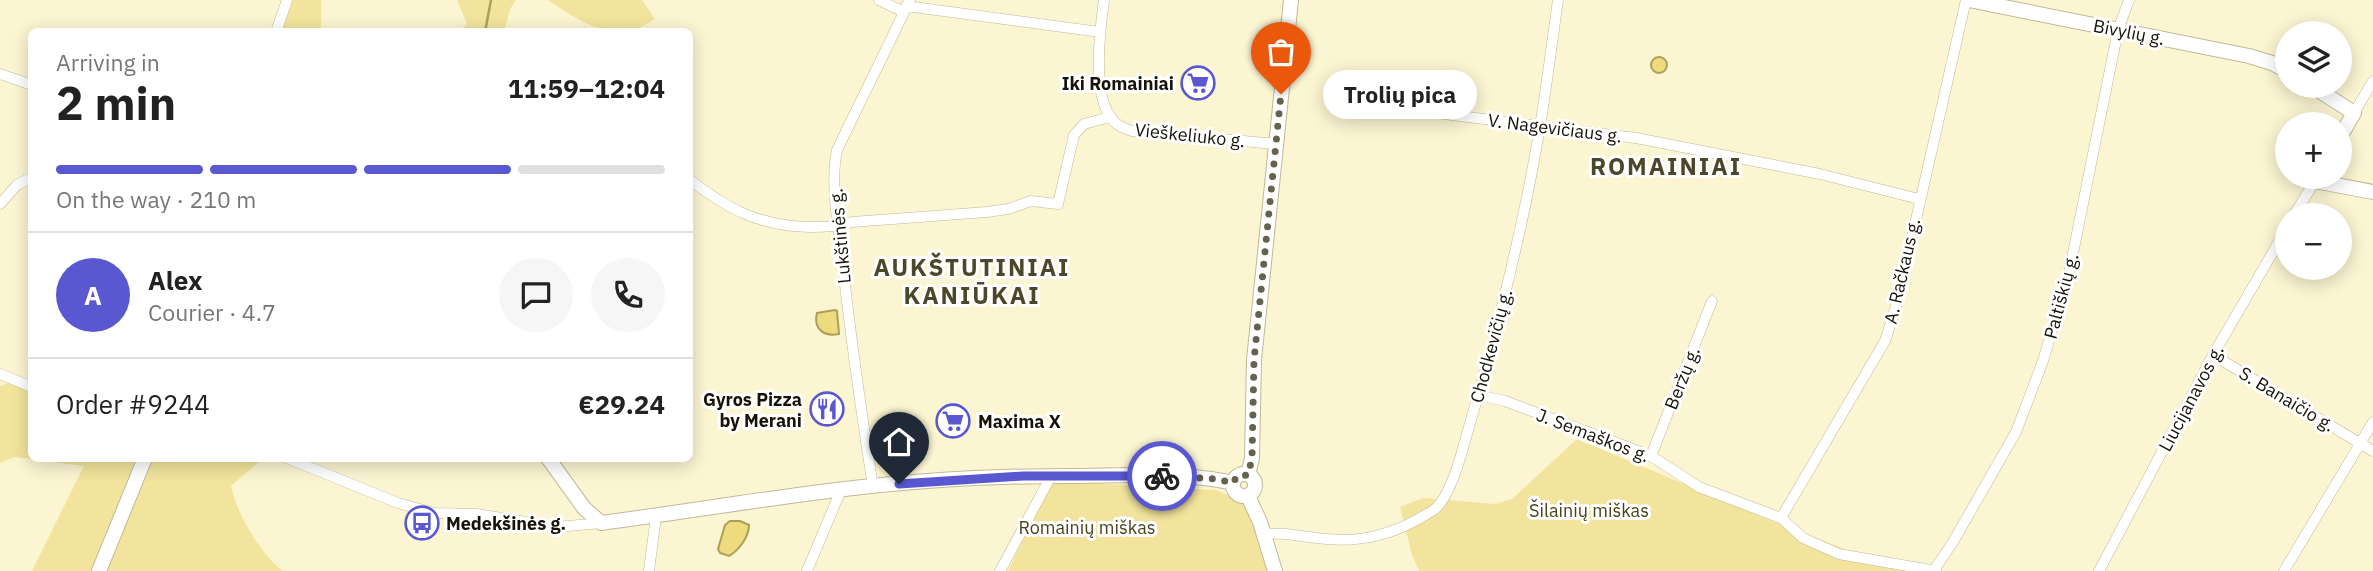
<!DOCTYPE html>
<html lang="en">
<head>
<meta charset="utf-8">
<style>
	body { margin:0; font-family:"IBM Plex Sans",sans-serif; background:#f6f6f6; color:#222; height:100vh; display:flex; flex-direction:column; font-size:26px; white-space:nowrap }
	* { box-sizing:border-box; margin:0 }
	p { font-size:23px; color:#767676 }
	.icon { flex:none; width:38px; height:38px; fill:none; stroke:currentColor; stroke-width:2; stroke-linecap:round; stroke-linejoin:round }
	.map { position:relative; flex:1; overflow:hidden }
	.sheet { position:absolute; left:28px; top:28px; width:665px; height:434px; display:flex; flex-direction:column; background:#fff; border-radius:10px; box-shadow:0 4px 18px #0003 }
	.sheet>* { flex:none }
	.controls { position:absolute; left:2275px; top:21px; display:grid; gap:14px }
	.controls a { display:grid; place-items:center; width:77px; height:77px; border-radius:50%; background:#fff; box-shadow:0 4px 18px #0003; font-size:35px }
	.pin { position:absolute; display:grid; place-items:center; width:60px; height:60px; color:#fff; margin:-72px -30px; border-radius:50% 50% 50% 0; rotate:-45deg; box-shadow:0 0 7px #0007 }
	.pin .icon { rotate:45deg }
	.courier { position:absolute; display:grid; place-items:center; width:70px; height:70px; margin:-35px; border:5px solid #5958d0; border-radius:50%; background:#fff; color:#222; box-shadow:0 2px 9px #0007 }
	.bubble { position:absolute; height:49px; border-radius:24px; background:#fff; box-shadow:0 4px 18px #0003; font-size:23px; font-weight:800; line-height:49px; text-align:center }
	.head em { font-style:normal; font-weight:800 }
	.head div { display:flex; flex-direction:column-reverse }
	.head { display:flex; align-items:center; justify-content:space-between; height:119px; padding:0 28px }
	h1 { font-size:46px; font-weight:800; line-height:52px }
	.bar { display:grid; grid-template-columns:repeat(4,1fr); gap:10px 7px; align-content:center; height:84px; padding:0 28px }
	.bar i { height:9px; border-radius:5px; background:#e0e0e0 }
	.bar .current { background:#5958d0 }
	.bar p { grid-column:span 4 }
	.line { display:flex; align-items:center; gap:18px; padding:0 28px; border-top:2px solid #e0e0e0 }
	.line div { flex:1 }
	.round { display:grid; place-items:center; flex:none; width:74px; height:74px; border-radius:37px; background:#f6f6f6 }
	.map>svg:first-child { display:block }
</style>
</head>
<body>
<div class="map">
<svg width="2373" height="571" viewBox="0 0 2373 571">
	<rect width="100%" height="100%" fill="#fcf5d2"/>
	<path fill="#f2e49c" d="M293 0H321V31H281Z
		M457 0H516L510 9 504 32 459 31 467 24Z
		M548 0H642L655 19C647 23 638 30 630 32 600 36 572 16 548 0Z
		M10 382 31 391 32 458 138 459 93 571H32L84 466 15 457 0 463V386Z
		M1577 439 1774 522 1881 563 1917 571H1419L1412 555 1400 507 1423 498 1495 504 1512 499Z
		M149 459H262L231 486C237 514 260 554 283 571H105Z
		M1051 481 1216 490 1239 500 1256 518 1270 571H1008Z"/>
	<path fill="#eddb7e" stroke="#ac9f5a" stroke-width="2" d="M1651 65a8 8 0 1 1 16 0a8 8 0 1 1-16 0Z
		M835 310 837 311 839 334C824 337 813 329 817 313Z
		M730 521H740L749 525C749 537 739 550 729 556L720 553 718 549 725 525Z"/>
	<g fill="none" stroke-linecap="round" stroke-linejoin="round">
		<path stroke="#ac9f5a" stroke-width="2.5" d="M485 32 491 0"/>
		<defs>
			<path id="street" d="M879 0 904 12
				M1104 0C1100 29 1092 91 1110 116 1115 125 1123 128 1132 131L1276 144
				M906 6 1100 32
				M276 32 287 0
				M0 74 32 85
				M1396 108 1636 138 1820 174 1919 199
				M2354 113 2373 81
				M690 180C728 209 759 226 809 227 824 227 837 227 852 222L987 212 1008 209 1031 201 1058 204 1074 135 1084 124 1110 117
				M0 204 17 185 32 177
				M2294 215 2315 181
				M2213 355 2373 451
				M0 374 32 387
				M1478 395 1505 401 1651 456 1699 487 1781 518 1803 538 1839 554 1936 571
				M1651 456 1712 301
				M287 458 398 503 434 513 477 514 557 527 601 523
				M873 487C861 410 850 334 842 257 838 223 830 185 837 150L910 0
				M1781 518 1885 341 1897 303 1966 0
				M1264 534C1285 532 1296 536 1316 538 1361 544 1394 535 1432 511 1452 499 1464 443 1471 420 1499 323 1524 225 1540 126 1547 84 1552 42 1558 0
				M1934 570 1953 542 2016 432 2043 361 2069 273 2118 30 2129 0
				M649 571 656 516
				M807 571 841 490
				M1000 571 1051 476
				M2099 571 2213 355 2287 228
				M2284 571 2373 422"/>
			<path id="secondary" d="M1969 0 2249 56 2272 63 2287 71
				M2312 86 2354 113 2340 137
				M2317 177 2315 181 2373 192
				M548 458 584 508 601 523C709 509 817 489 927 481 976 477 1025 476 1075 476 1123 475 1187 472 1233 483
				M1233 485a11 11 0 1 1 22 0a11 11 0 1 1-22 0Z
				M1248 475 1252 458 1254 360 1291 0
				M1248 496 1260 522 1275 571
				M99 571 145 458"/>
		</defs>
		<use href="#street" stroke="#bfb997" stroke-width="11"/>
		<use href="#secondary" stroke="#bfb997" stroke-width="16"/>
		<use href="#street" stroke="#fff" stroke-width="10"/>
		<use href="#secondary" stroke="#fff" stroke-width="14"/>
	</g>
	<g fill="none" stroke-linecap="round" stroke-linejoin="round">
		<path stroke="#66624e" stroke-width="7" stroke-dasharray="0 12.6" d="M1162 476 1217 479 1233 483 1237 476 1248 475 1252 458 1254 360 1281 94"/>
		<path stroke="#5958d0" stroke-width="9" d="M899 484 1023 476H1162"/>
	</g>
	<defs>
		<symbol id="supermarket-ring" viewBox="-11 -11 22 22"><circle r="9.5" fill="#fff" stroke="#5958d0" stroke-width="1.5"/><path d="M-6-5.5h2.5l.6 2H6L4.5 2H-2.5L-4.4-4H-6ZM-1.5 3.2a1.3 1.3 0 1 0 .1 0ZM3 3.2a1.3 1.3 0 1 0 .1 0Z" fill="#5958d0"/></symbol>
		<symbol id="restaurant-ring" viewBox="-11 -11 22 22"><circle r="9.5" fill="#fff" stroke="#5958d0" stroke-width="1.5"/><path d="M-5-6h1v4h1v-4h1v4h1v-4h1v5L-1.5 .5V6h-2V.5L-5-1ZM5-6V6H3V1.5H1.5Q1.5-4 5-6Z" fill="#5958d0"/></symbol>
		<symbol id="bus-ring" viewBox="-11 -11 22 22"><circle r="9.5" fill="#fff" stroke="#5958d0" stroke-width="1.5"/><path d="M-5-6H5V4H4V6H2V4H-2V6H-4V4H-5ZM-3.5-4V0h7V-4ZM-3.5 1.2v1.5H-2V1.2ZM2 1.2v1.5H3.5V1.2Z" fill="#5958d0"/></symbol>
	</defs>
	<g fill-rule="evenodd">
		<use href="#supermarket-ring" x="1179" y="64" width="38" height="38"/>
		<use href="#restaurant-ring" x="808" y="390" width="38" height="38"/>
		<use href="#supermarket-ring" x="934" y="402" width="38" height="38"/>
		<use href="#bus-ring" x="403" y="504" width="38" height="38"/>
	</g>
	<g text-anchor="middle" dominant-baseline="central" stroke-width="6" stroke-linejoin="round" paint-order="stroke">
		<g font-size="18" fill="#161307" stroke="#fff">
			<text transform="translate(2129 32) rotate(11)">Bivylių g.</text>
			<text transform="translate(1555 128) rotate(7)">V. Nagevičiaus g.</text>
			<text transform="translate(1190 135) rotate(6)">Vieškeliuko g.</text>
			<text transform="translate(840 236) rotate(-95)">Lukštinės g.</text>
			<text transform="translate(1902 271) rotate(-77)">A. Račkaus g.</text>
			<text transform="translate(2061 296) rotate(-75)">Paltiškių g.</text>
			<text transform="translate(1491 346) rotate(-75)">Chodkevičių g.</text>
			<text transform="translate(1682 378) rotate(-68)">Beržų g.</text>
			<text transform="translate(2191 398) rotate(-62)">Liucijanavos g.</text>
			<text transform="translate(2287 399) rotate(31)">S. Banaičio g.</text>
			<text transform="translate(1593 435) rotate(21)">J. Semaškos g.</text>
		</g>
		<g font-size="18" font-weight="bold" fill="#161307" stroke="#fff" text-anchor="end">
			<text x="1174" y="83">Iki Romainiai</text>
			<text x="802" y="399">Gyros Pizza<tspan x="802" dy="21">by Merani</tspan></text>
			<text x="978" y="421" text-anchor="start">Maxima X</text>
			<text x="446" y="523" text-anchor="start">Medekšinės g.</text>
		</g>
		<g font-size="18" fill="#4a421a" stroke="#fff">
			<text x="1589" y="510">Šilainių miškas</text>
			<text x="1087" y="527">Romainių miškas</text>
		</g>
		<g font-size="24" font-weight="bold" letter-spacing="2" fill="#4d472a" stroke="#fff">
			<text x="1666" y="166">ROMAINIAI</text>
			<text x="972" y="267">AUKŠTUTINIAI<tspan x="972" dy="28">KANIŪKAI</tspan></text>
		</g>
	</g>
</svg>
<div class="controls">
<a><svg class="icon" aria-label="layers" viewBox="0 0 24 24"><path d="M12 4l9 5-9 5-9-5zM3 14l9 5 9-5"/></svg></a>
<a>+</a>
<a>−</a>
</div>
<div class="pin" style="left:1281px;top:94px;background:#ea580c"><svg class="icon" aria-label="bag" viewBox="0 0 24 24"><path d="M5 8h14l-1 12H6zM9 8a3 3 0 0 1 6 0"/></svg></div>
<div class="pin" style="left:899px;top:484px;background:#1f2937"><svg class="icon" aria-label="home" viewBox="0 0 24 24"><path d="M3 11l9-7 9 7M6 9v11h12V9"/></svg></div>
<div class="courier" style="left:1162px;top:476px"><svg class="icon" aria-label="bike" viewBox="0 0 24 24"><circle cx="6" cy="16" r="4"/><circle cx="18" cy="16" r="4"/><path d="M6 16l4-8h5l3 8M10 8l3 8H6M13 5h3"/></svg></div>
<div class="bubble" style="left:1323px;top:70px;width:154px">Trolių pica</div>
<section class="sheet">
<div class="head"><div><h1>2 min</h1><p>Arriving in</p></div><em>11:59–12:04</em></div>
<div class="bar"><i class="current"></i><i class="current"></i><i class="current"></i><i></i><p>On the way · 210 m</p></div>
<div class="line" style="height:126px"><b class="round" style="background:#5958d0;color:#fff">A</b><div><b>Alex</b><p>Courier · 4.7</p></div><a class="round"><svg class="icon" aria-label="chat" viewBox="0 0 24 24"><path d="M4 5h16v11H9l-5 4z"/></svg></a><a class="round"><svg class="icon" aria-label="phone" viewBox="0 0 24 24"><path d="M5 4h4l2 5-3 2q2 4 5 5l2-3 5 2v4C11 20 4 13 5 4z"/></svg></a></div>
<div class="line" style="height:91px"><div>Order #9244</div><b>€29.24</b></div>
</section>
</div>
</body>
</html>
